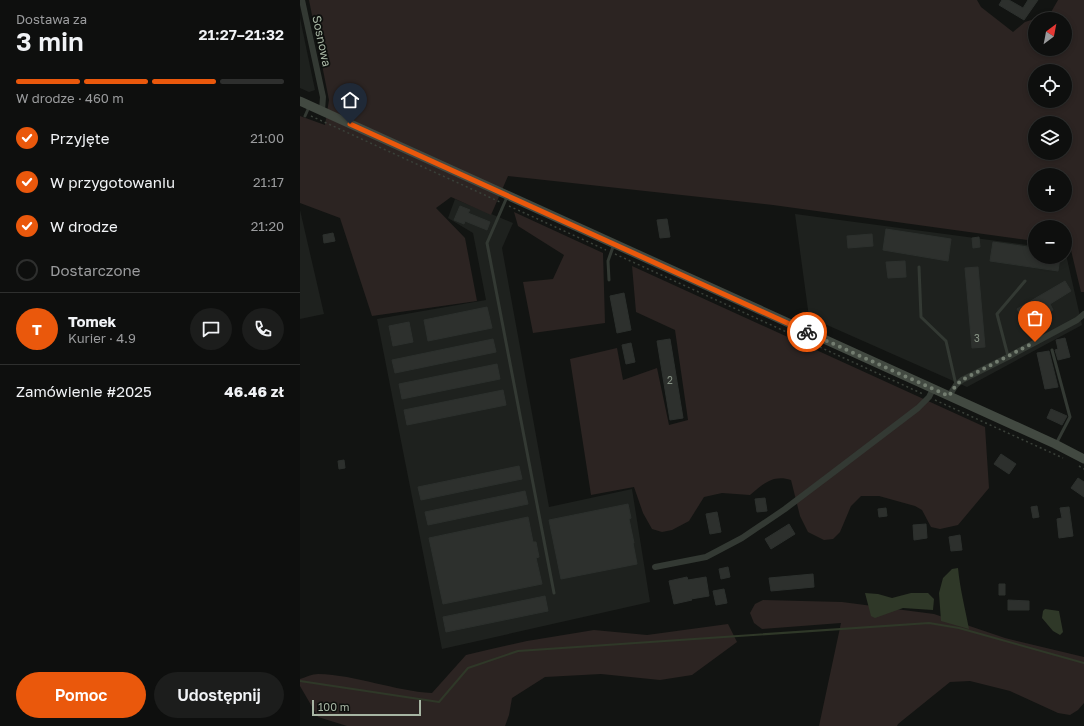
<!DOCTYPE html>
<html lang="pl">
<head>
<meta charset="utf-8">
<style>
	body { margin:0; font-family:"Golos Text",sans-serif; background:#1c1d1c; color:#f1f3f6; height:100vh; display:flex; flex-direction:column; font-size:15px; white-space:nowrap }
	* { box-sizing:border-box; margin:0 }
	p { font-size:13px; color:#9b9c9e }
	.icon { flex:none; width:22px; height:22px; fill:none; stroke:currentColor; stroke-width:2; stroke-linecap:round; stroke-linejoin:round }
	.map { position:relative; flex:1; overflow:hidden }
	.panel { display:flex; flex-direction:column; background:#0e0f0e; width:300px }
	.panel>* { flex:none }
	.needle { width:26px; rotate:32deg }
	.controls { position:absolute; left:728px; top:12px; display:grid; gap:8px }
	.controls a { display:grid; place-items:center; width:44px; height:44px; border-radius:50%; background:#0e0f0e; box-shadow:0 2px 6px #0003,0 0 0 1px #2e2f2e; font-size:20px }
	.scale { position:absolute; left:12px; bottom:10px; width:109px; box-sizing:border-box; padding-left:4px; border:2px solid #a7b5a3; border-top:0; font-size:11px; line-height:14px; white-space:nowrap; color:#a7b5a3; -webkit-text-stroke:3px #0d0f0d; paint-order:stroke }
	.pin { position:absolute; display:grid; place-items:center; width:34px; height:34px; color:#fff; margin:-41px -17px; border-radius:50% 50% 50% 0; rotate:-45deg; box-shadow:0 0 4px #0007 }
	.pin .icon { rotate:45deg }
	.courier { position:absolute; display:grid; place-items:center; width:40px; height:40px; margin:-20px; border:3px solid #ea580c; border-radius:50%; background:#fff; color:#222; box-shadow:0 1px 5px #0007 }
	.head em { font-style:normal; font-weight:600 }
	.head div { display:flex; flex-direction:column-reverse }
	.head { display:flex; align-items:center; justify-content:space-between; height:68px; padding:0 16px }
	h1 { font-size:26px; font-weight:600; line-height:30px }
	.bar { display:grid; grid-template-columns:repeat(4,1fr); gap:6px 4px; align-content:center; height:48px; padding:0 16px }
	.bar i { height:5px; border-radius:3px; background:#2e2f2e }
	.bar .current { background:#ea580c }
	.bar p { grid-column:span 4 }
	.line { display:flex; align-items:center; gap:10px; padding:0 16px; border-top:1px solid #2e2f2e }
	.line div { flex:1 }
	.round { display:grid; place-items:center; flex:none; width:42px; height:42px; border-radius:21px; background:#1c1d1c }
	ol { padding:0 16px; list-style:none }
	li { display:flex; align-items:center; gap:12px; height:44px }
	li p { margin-inline-start:auto }
	li .icon { padding:4px; border-radius:50%; background:#ea580c; color:#fff; stroke-width:4 }
	li:last-child { color:#9b9c9e }
	li i { width:22px; height:22px; border:2px solid #2e2f2e; border-radius:50% }
	.button { display:flex; gap:8px; margin-top:auto; padding:8px 16px }
	.button a { flex:1; height:46px; border-radius:24px; background:#ea580c; color:#fff; font-size:16px; font-weight:600; line-height:46px; text-align:center }
	.button a+a { background:#1c1d1c; color:#f1f3f6 }
	main { display:flex; flex:1; min-height:0 }
	.map>svg:first-child { display:block }
</style>
</head>
<body>
<main>
<section class="panel">
<div class="head"><div><h1>3 min</h1><p>Dostawa za</p></div><em>21:27–21:32</em></div>
<div class="bar"><i class="current"></i><i class="current"></i><i class="current"></i><i></i><p>W drodze · 460 m</p></div>
<ol>
<li><svg class="icon" aria-label="check" viewBox="0 0 24 24"><path d="M5 12l5 5 9-10"/></svg>Przyjęte<p>21:00</p></li>
<li><svg class="icon" aria-label="check" viewBox="0 0 24 24"><path d="M5 12l5 5 9-10"/></svg>W przygotowaniu<p>21:17</p></li>
<li><svg class="icon" aria-label="check" viewBox="0 0 24 24"><path d="M5 12l5 5 9-10"/></svg>W drodze<p>21:20</p></li>
<li><i></i>Dostarczone</li>
</ol>
<div class="line" style="height:72px"><b class="round" style="background:#ea580c;color:#fff">T</b><div><b>Tomek</b><p>Kurier · 4.9</p></div><a class="round"><svg class="icon" aria-label="chat" viewBox="0 0 24 24"><path d="M4 5h16v11H9l-5 4z"/></svg></a><a class="round"><svg class="icon" aria-label="phone" viewBox="0 0 24 24"><path d="M5 4h4l2 5-3 2q2 4 5 5l2-3 5 2v4C11 20 4 13 5 4z"/></svg></a></div>
<div class="line" style="height:52px"><div>Zamówienie #2025</div><b>46.46 zł</b></div>
<div class="button"><a>Pomoc</a><a>Udostępnij</a></div>
</section>
<div class="map">
<svg width="784" height="726" viewBox="0 0 784 726">
	<rect width="100%" height="100%" fill="#121412"/>
	<path fill="#1e211e" d="M0 18 15 90 9 92 0 88Z
		M155 199 213 223 202 248 249 507 332 489 350 602 142 649 77 319 186 300 173 233 148 218Z
		M0 210 24 314 0 319Z
		M495 214 735 246V257H765V250L782 325 667 387 509 317Z"/>
	<path fill="#2c2422" fill-rule="evenodd" d="M9 0H677L681 7 713 32 725 22 750 14 758 0H784V292H781L770 246H765V227H735V241L473 205 208 176 191 215 151 197 136 208 165 238 177 301 72 316 40 218 0 203V116L25 125 29 100ZM735 19H765V49H735ZM735 71H765V101H735ZM735 123H765V153H735ZM735 175H765V205H735Z
		M214 212 303 253 305 323 233 333 223 282 253 279 264 255 218 226Z
		M332 266 685 427 689 488 658 525 640 529 631 527 622 510 615 506 579 496H561L551 506 540 532 533 539 524 540 508 532 500 516 491 480C473 474 463 484 450 495L422 493 404 497 389 521 372 530 362 532 352 529 343 513 334 487 291 495 270 359 317 348 323 380 357 368 369 425 388 420 375 330 336 312Z
		M463 600 542 602 634 614 705 638 784 657V703L778 710 770 715 758 713 710 691 670 681 650 682 598 724 597 726H519L541 623 462 629 454 623 450 613 455 604Z
		M428 624 437 642 392 675 360 680 301 674 245 677 212 698 209 715 205 726H47L18 717 0 686V679C6 677 12 674 18 674 57 675 94 691 132 693L166 655 187 650 227 641 294 630 347 635Z"/>
	<path fill="#2f3828" d="M658 568C660 589 665 608 669 629L641 621 639 593 643 578 652 569Z
		M565 593 578 594 592 598 611 593H628L634 599 633 610 603 608 575 618 571 616Z
		M745 609 759 611 763 632 760 635 753 631 742 618 743 611Z"/>
	<g fill="none" stroke-linecap="round" stroke-linejoin="round">
		<path stroke="#2f3828" stroke-width="2" d="M0 681 139 702 168 668 218 651 629 623 659 628 784 663"/>
	</g>
	<path fill="#2d302d" stroke="#2c302d" d="M702 0H709L723 8 728 0H738L724 20 699 5Z
		M160 206 170 210 168 213 190 222 187 230 165 221 164 224 154 220Z
		M367 219 370 237 360 238 357 220Z
		M586 229 651 239 648 261 583 250Z
		M33 233 35 241 24 243 23 235Z
		M572 234 573 246 548 248 547 236Z
		M679 237 680 247 673 248 672 238Z
		M693 242 735 248V257H760L758 271 690 261Z
		M605 261 606 277 588 278 586 262Z
		M678 267 685 347 672 348 665 268Z
		M765 281 771 291 750 304 753 310 742 316 739 310 723 320 717 309Z
		M324 293 331 330 317 333 310 296Z
		M187 307 192 328 128 341 124 320Z
		M109 322 113 342 93 346 89 326Z
		M765 338 770 357 758 360 755 350 758 349 756 340Z
		M193 339 196 352 95 373 92 360Z
		M370 339 383 418 370 420 357 341Z
		M331 343 335 362 326 364 322 345Z
		M749 351 758 387 745 389 737 353Z
		M197 364 200 379 102 399 99 384Z
		M203 390 206 405 107 425 104 410Z
		M751 409 767 416 762 425 747 418Z
		M701 454 716 464 709 474 694 464Z
		M44 460 45 468 39 469 38 461Z
		M219 466 222 479 121 500 118 487Z
		M778 478 784 482V497L771 488Z
		M225 491 228 504 128 525 125 512Z
		M465 498 467 511 457 512 455 499Z
		M328 504 331 518 329 519 334 543H333L337 564 261 579 249 520Z
		M737 506 739 517 733 518 731 507Z
		M769 507 773 536 759 538 757 519 762 518 760 508Z
		M586 508 587 516 579 517 578 509Z
		M417 512 421 532 410 534 406 514Z
		M228 517 233 542H236L239 557 236 558 242 584 143 604 129 538Z
		M489 524 495 534 471 549 465 539Z
		M626 524 627 538 614 540 613 525Z
		M660 535 662 550 651 551 649 537Z
		M428 567 430 577 421 579 419 569Z
		M513 574 514 587 471 591 469 578Z
		M387 577 388 580 406 577 409 596 391 599 392 600 374 604 369 581Z
		M699 584H705V595H699Z
		M424 589 427 603 416 605 413 591Z
		M245 596 248 611 146 632 143 617Z
		M708 600 729 601V610H708Z"/>
	<g fill="none" stroke-linecap="round" stroke-linejoin="round">
		<path stroke="#3a4039" stroke-width="1.5" stroke-dasharray="2 3" stroke-linecap="butt" d="M11 116 200 202
			M209 206 306 250
			M315 254 623 394
			M635 400 763 458
			M779 466 784 469"/>
		<path stroke="#333933" stroke-width="3" d="M5 116 9 107
			M207 197 187 243 254 593
			M619 267 621 317 646 341 656 385
			M309 280 308 261 314 244
			M752 350 770 417 757 442
			M708 356 697 314 725 281"/>
		<path stroke="#333933" stroke-width="6" d="M2 0 23 97 22 111
			M649 396 656 385 662 380 708 357 777 320 784 314
			M355 567 406 557 442 538 485 509 530 475 618 408 629 397 633 389"/>
		<path stroke="#424941" stroke-width="9" d="M0 101 755 444 784 459"/>
	</g>
	<g fill="none" stroke-linecap="round" stroke-linejoin="round">
		<path stroke="#737d70" stroke-width="4" stroke-dasharray="0 7.2" d="M507 332 649 396 656 385 662 380 735 342"/>
		<path stroke="#ea580c" stroke-width="5" d="M50 124 507 332"/>
	</g>
	<g text-anchor="middle" dominant-baseline="central" stroke-width="3.5" stroke-linejoin="round" paint-order="stroke">
		<g font-size="10" fill="#889486">
			<text x="677" y="338">3</text>
			<text x="370" y="380">2</text>
		</g>
		<g font-size="12" fill="#a7b5a3" stroke="#0d0f0d">
			<text transform="translate(22 41) rotate(78)">Sosnowa</text>
		</g>
	</g>
</svg>
<div class="controls">
<a><svg class="needle" viewBox="-14 -14 28 28"><path d="M0-13l5 13h-10z" fill="#e53935"/><path d="M0 13l5-13h-10z" fill="#9b9c9e"/></svg></a>
<a><svg class="icon" aria-label="locate" viewBox="0 0 24 24"><circle cx="12" cy="12" r="6"/><path d="M12 2v4M12 18v4M2 12h4M18 12h4"/></svg></a>
<a><svg class="icon" aria-label="layers" viewBox="0 0 24 24"><path d="M12 4l9 5-9 5-9-5zM3 14l9 5 9-5"/></svg></a>
<a>+</a>
<a>−</a>
</div>
<div class="scale">100 m</div>
<div class="pin" style="left:735px;top:342px;background:#ea580c"><svg class="icon" aria-label="bag" viewBox="0 0 24 24"><path d="M5 8h14l-1 12H6zM9 8a3 3 0 0 1 6 0"/></svg></div>
<div class="pin" style="left:50px;top:124px;background:#1f2937"><svg class="icon" aria-label="home" viewBox="0 0 24 24"><path d="M3 11l9-7 9 7M6 9v11h12V9"/></svg></div>
<div class="courier" style="left:507px;top:332px"><svg class="icon" aria-label="bike" viewBox="0 0 24 24"><circle cx="6" cy="16" r="4"/><circle cx="18" cy="16" r="4"/><path d="M6 16l4-8h5l3 8M10 8l3 8H6M13 5h3"/></svg></div>
</div>
</main>
</body>
</html>
